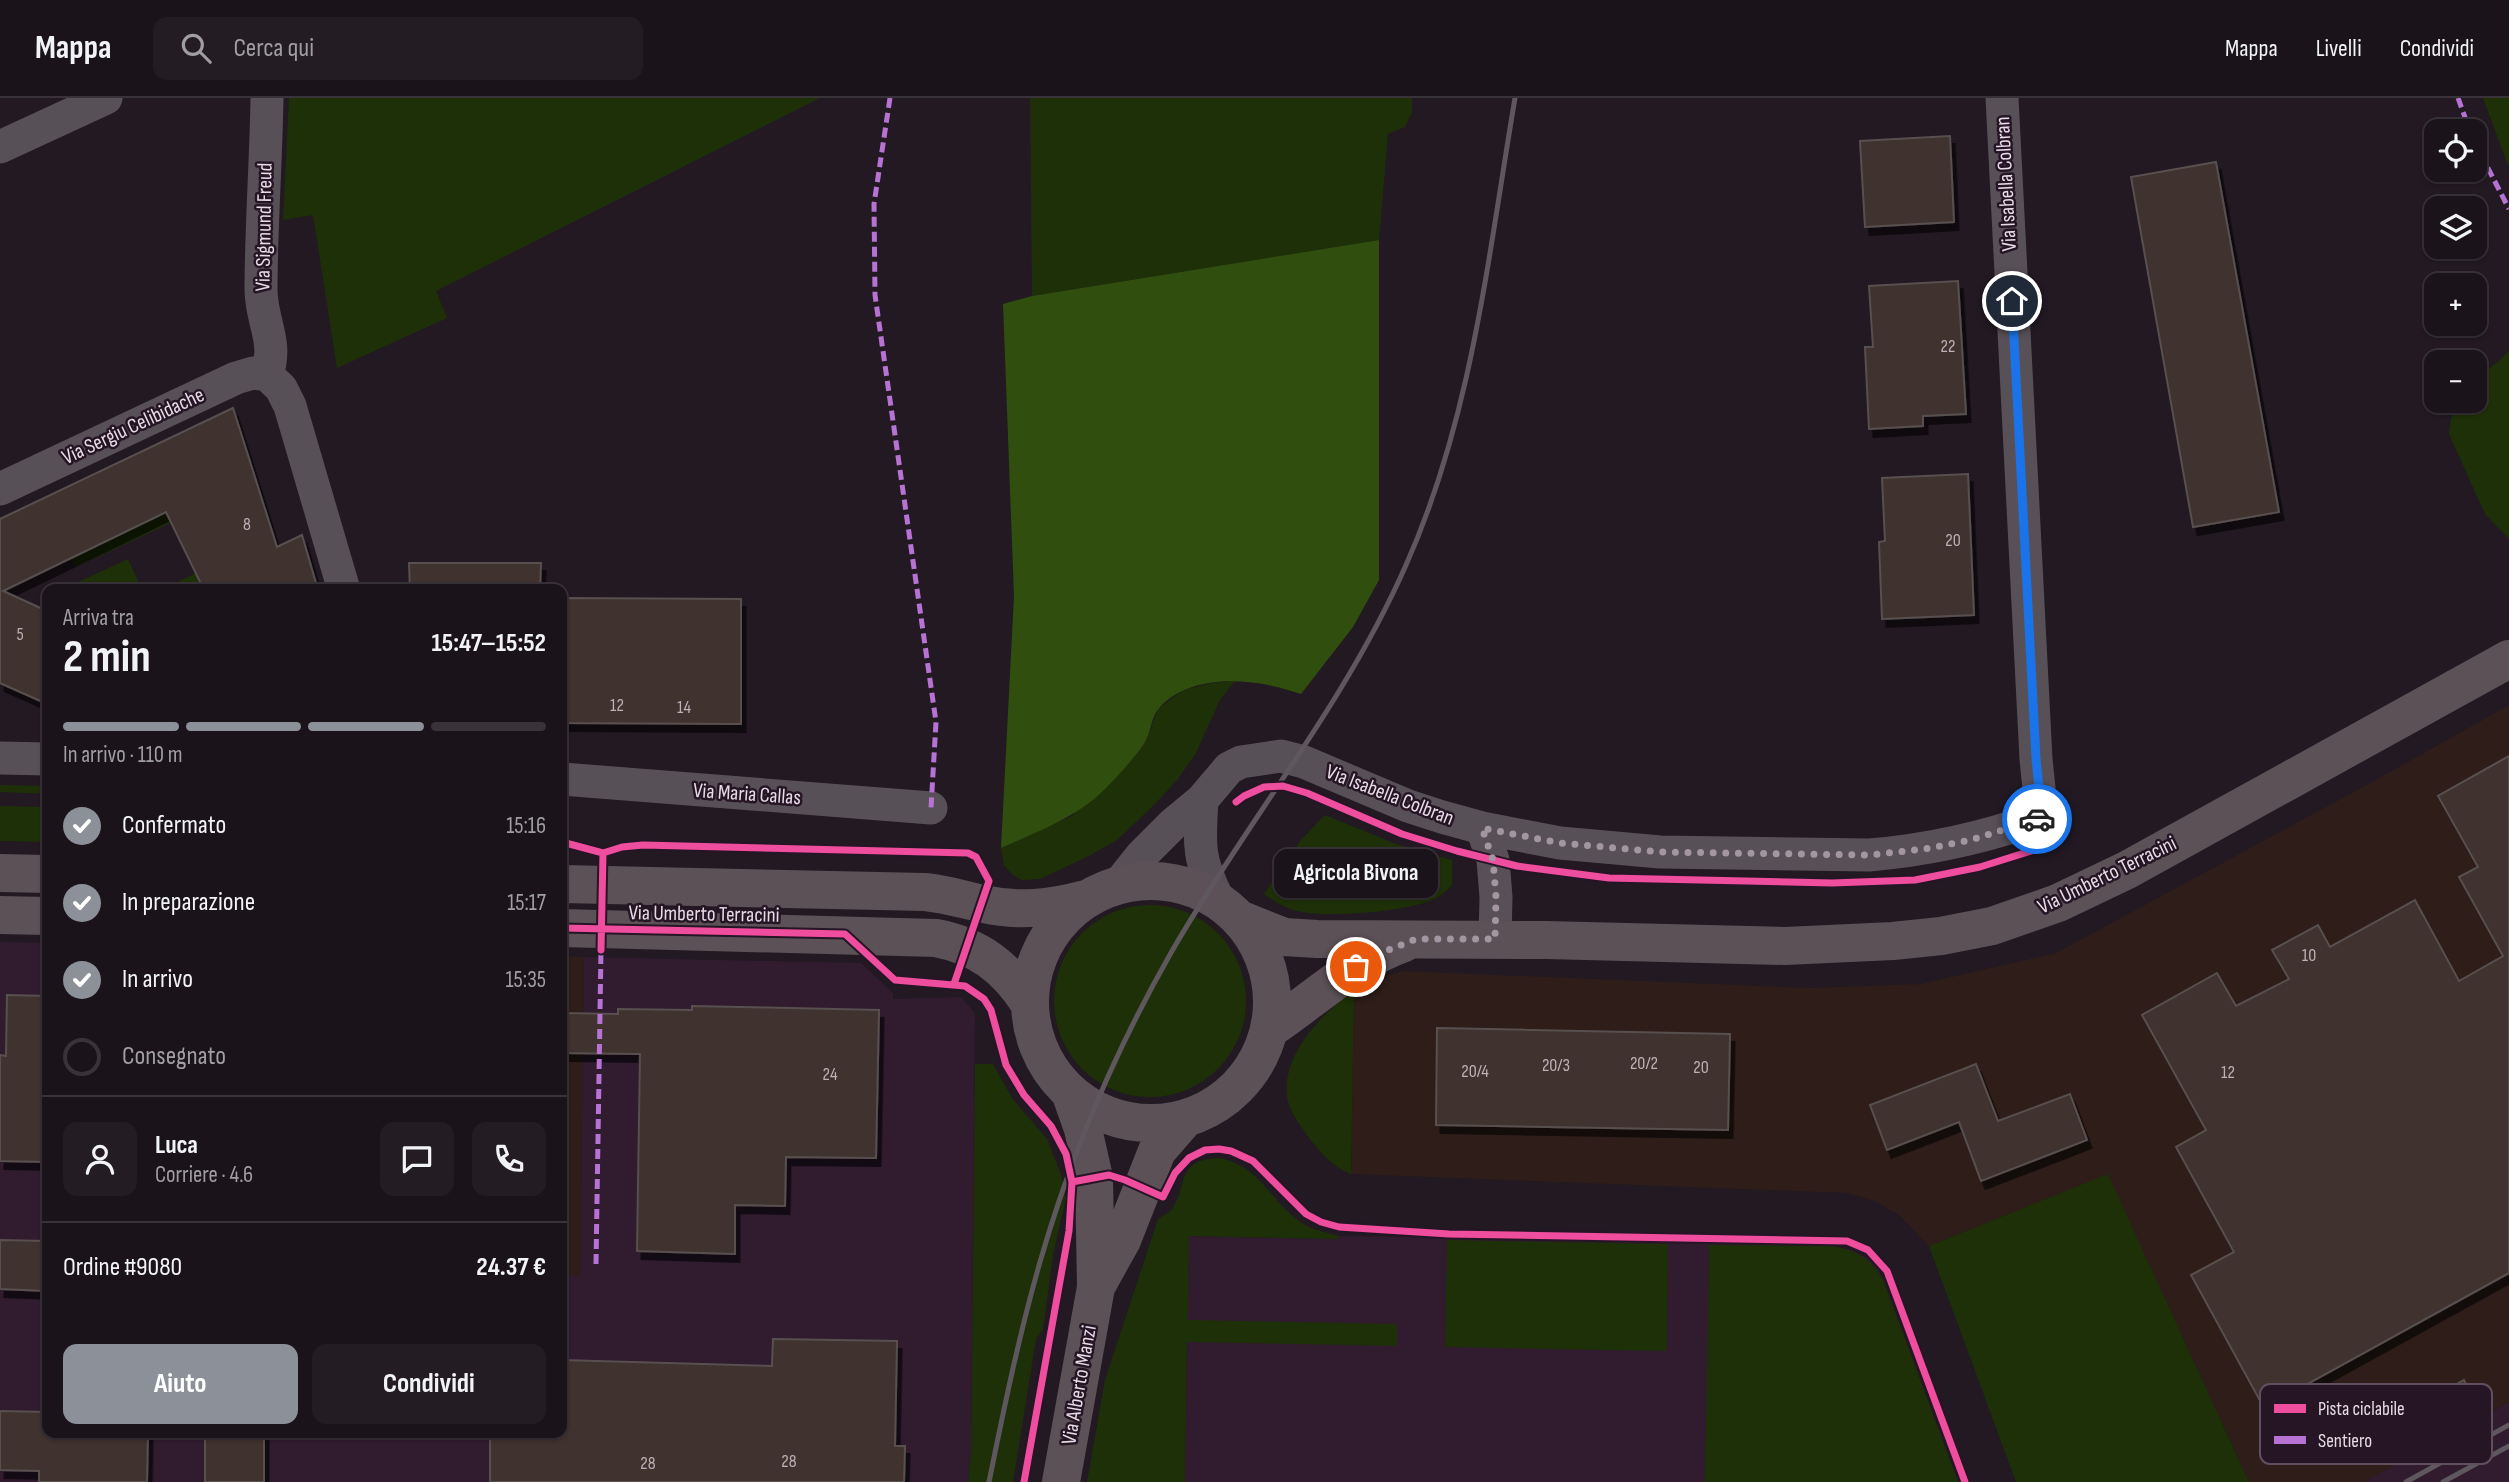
<!DOCTYPE html>
<html lang="it">
<head>
<meta charset="utf-8">
<style>
	body { margin:0; font-family:"Sofia Sans Condensed",sans-serif; background:#231c23; color:#f1f3f6; height:100vh; display:flex; flex-direction:column; font-size:26px; white-space:nowrap }
	* { box-sizing:border-box; margin:0 }
	p { font-size:23px; color:#9f9ea2 }
	.icon { flex:none; width:38px; height:38px; fill:none; stroke:currentColor; stroke-width:2; stroke-linecap:round; stroke-linejoin:round }
	.map { position:relative; flex:1; overflow:hidden }
	.side { position:absolute; left:42px; top:486px; width:525px; height:854px; display:flex; flex-direction:column; background:#1a131a; border-radius:14px; box-shadow:0 2px 5px #0004,0 0 0 2px #383239 }
	.side>* { flex:none }
	.controls { position:absolute; left:2424px; top:21px; display:grid; gap:14px }
	.controls a { display:grid; place-items:center; width:63px; height:63px; border-radius:14px; background:#1a131a; box-shadow:0 2px 5px #0004,0 0 0 2px #383239; font-size:35px }
	.pin { position:absolute; display:grid; place-items:center; width:60px; height:60px; color:#fff; margin:-30px; border:4px solid #fff; border-radius:50%; box-shadow:0 2px 7px #0007 }
	.courier { position:absolute; display:grid; place-items:center; width:70px; height:70px; margin:-35px; border:5px solid #1a73e8; border-radius:50%; background:#fff; color:#222; box-shadow:0 2px 9px #0007 }
	.bubble { position:absolute; height:49px; border-radius:14px; background:#1a131a; box-shadow:0 2px 5px #0004,0 0 0 2px #383239; font-size:23px; font-weight:700; line-height:49px; text-align:center }
	.overview em { font-style:normal; font-weight:700 }
	.overview div { display:flex; flex-direction:column-reverse }
	.overview { display:flex; align-items:center; justify-content:space-between; height:119px; padding:0 21px }
	h1 { font-size:46px; font-weight:700; line-height:52px }
	.bar { display:grid; grid-template-columns:repeat(4,1fr); gap:10px 7px; align-content:center; height:84px; padding:0 21px }
	.bar i { height:9px; border-radius:5px; background:#383239 }
	.bar .current { background:#8c9099 }
	.bar p { grid-column:span 4 }
	.line { display:flex; align-items:center; gap:18px; padding:0 21px; border-top:2px solid #383239 }
	.line div { flex:1 }
	.round { display:grid; place-items:center; flex:none; width:74px; height:74px; border-radius:14px; background:#231c23 }
	ol { padding:0 21px; list-style:none }
	li { display:flex; align-items:center; gap:21px; height:77px }
	li p { margin-inline-start:auto }
	li .icon { padding:7px; border-radius:50%; background:#8c9099; color:#fff; stroke-width:4 }
	li:last-child { color:#9f9ea2 }
	li i { width:38px; height:38px; border:4px solid #383239; border-radius:50% }
	.action { display:flex; gap:14px; margin-top:auto; padding:14px 21px }
	.action a { flex:1; height:80px; border-radius:14px; background:#8c9099; color:#fff; font-size:28px; font-weight:700; line-height:80px; text-align:center }
	.action a+a { background:#231c23; color:#f1f3f6 }
	header { display:flex; align-items:center; gap:42px; box-sizing:border-box; height:98px; padding:0 35px; background:#1a131a; border-bottom:2px solid #383239 }
	header strong { font-size:33px }
	nav { display:flex; gap:38px; margin-inline-start:auto; font-size:24px }
	.search { width:490px; height:63px; background:#231c23; display:flex; align-items:center; gap:18px; box-sizing:border-box; padding:0 24px; border-radius:14px; color:#9f9ea2; font-size:26px }
	.map>svg:first-child { display:block }
</style>
</head>
<body>
<header>
<strong>Mappa</strong>
<div class="search"><svg class="icon" aria-label="search" viewBox="0 0 24 24"><circle cx="10" cy="10" r="6"/><path d="M15 15l6 6"/></svg>Cerca qui</div>
<nav><a>Mappa</a><a>Livelli</a><a>Condividi</a></nav>
</header>
<div class="map">
<svg width="2509" height="1384" viewBox="0 0 2509 1384">
	<defs>
		<filter id="shadow"><feDropShadow dx="4.5" dy="8" stdDeviation="0" flood-color="#0009"/></filter>
	</defs>
	<rect width="100%" height="100%" fill="#221922"/>
	<path fill="#301b2f" d="M0 844 47 845V1335H562V1177H580L584 859 861 865 893 895V901L961 899 975 915 971 1355 968 1384H0Z
		M1189 1138 1338 1141 1339 1138 1406 1139 1832 1148 1852 1152 1867 1160 1877 1169 1884 1184 1958 1384H1185Z
		M2509 1304V1384H2364L2387 1371Z"/>
	<path fill="#2e1d19" d="M2509 607V1304L2364 1384H2249L2108 1077 1929 1148 1899 1117 1875 1103 1847 1095 1351 1076 1354 892 1377 880 1402 873 1809 890 1921 886 2056 855 2372 684Z
		M562 858 584 859 580 1178 562 1177Z"/>
	<path fill="#1e3008" d="M289 0H820L436 193 447 220 337 270 313 117 283 122Z
		M1030 0H1412V14L1405 29 1388 36 1379 142 1032 198Z
		M2483 0H2509V68L2506 62Z
		M2509 253V441L2485 416 2449 336 2451 320 2463 303H2474C2474 274 2491 273 2509 253Z
		M160 405 188 417 76 469 71 460Z
		M128 461 142 492H61Z
		M218 465 204 492H173L171 487Z
		M1235 583 1220 602 1196 655 1178 681 1155 706 1117 742 1089 758 1040 781 1022 782 1013 777 1004 767 1001 750 1072 718 1146 643 1158 611 1183 592 1212 585Z
		M0 687 47 688V696L0 694Z
		M0 708 47 709V744L0 743Z
		M1325 717 1396 746 1452 762V787C1446 794 1438 800 1430 803 1401 814 1322 821 1293 812 1283 809 1273 802 1264 796L1301 742Z
		M1054 903a96 96 0 1 1 192 0a96 96 0 1 1-192 0Z
		M1354 892 1351 1076C1331 1068 1320 1054 1307 1037 1299 1026 1289 1012 1287 999 1282 955 1322 916 1354 892Z
		M975 966H993L1012 1000 1047 1041 1062 1079 1066 1100 1053 1157 1043 1231 1036 1241 1013 1384H968L971 1355Z
		M1219 1060C1263 1068 1271 1108 1307 1128 1317 1133 1328 1135 1339 1138L1338 1141 1189 1138 1188 1222 1397 1226V1248L1187 1244 1185 1384H1087L1105 1282 1158 1121C1162 1118 1169 1115 1172 1111 1189 1086 1175 1062 1219 1060Z
		M2108 1076 2249 1384H2016L1929 1148Z
		M1447 1142 1668 1146 1667 1253 1445 1249Z
		M1709 1147 1832 1148C1857 1153 1872 1160 1884 1184L1958 1384H1705Z"/>
	<path fill="#304e0d" d="M1379 142V482L1353 529 1301 596C1259 581 1194 573 1160 609 1151 618 1151 634 1145 644 1135 659 1120 676 1107 689 1078 719 1039 733 1001 750L1014 498 1003 206 1032 198Z"/>
	<path fill="#3f312e" stroke="#584f50" stroke-width="2" filter="url(#shadow)" d="M1950 38 1954 124 1865 129 1860 43Z
		M2216 64 2279 414 2193 429 2131 79Z
		M1958 183 1966 316 1923 318V328L1869 331 1865 249H1873L1869 188Z
		M233 310 277 449 302 437 318 492H204L166 414 3 493 47 513V606L0 585V421Z
		M1968 376 1974 517 1882 521 1879 444 1885 443 1882 380Z
		M409 465H541L540 492H410Z
		M562 500 741 501V626L562 625Z
		M2509 658V1175L2264 1310 2191 1177 2234 1154 2176 1049 2206 1032 2142 917 2217 875 2236 908 2289 881 2272 852 2318 827 2330 849 2415 802 2459 883 2503 858 2459 779 2478 769 2438 698Z
		M7 897 47 898V1064L0 1063V957L6 958Z
		M692 908 879 912 876 1060 786 1059 785 1108 735 1107V1156L637 1153 640 956 562 955V915L618 916V911L692 912Z
		M1437 930 1730 936 1728 1032 1436 1027Z
		M1976 966 1998 1023 2070 996 2087 1042 1981 1083 1959 1024 1887 1052 1870 1007Z
		M0 1142 47 1143V1193L0 1191Z
		M773 1241 897 1243 895 1348H905L904 1384H490V1335H562V1262L772 1268Z
		M2464 1282 2476 1305 2427 1332 2414 1310Z
		M0 1313 47 1314V1335H148L147 1384H39V1373L0 1372Z
		M205 1335H264V1384H205Z"/>
	<g fill="none" stroke-linecap="round" stroke-linejoin="round">
		<path stroke="#585057" stroke-width="33" d="M267 0C266 64 261 129 261 193 262 226 278 243 267 277L281 290 290 308 344 492
			M0 49 106 0
			M0 391 236 280 253 275 267 277
			M0 660 47 661
			M562 681 931 710
			M1202 702C1199 748 1198 762 1219 803
			M1482 730 1493 762 1496 799 1495 841
			M1118 787 1141 758 1173 726 1202 702 1229 670 1241 664 1281 658 1304 664 1408 708 1442 719 1482 730 1560 745 1660 754 1869 757C1930 752 1987 739 2045 718L2040 700 2036 661 2002 0"/>
		<path stroke="#5c5157" stroke-width="38" d="M0 775 47 776
			M1030 904a121 121 0 1 1 242 0a121 121 0 1 1-242 0Z
			M562 786 925 794C946 796 964 802 984 806 1019 814 1051 810 1085 801
			M0 817 47 818
			M1239 821 1284 839 1317 841 1546 842 1785 848 1893 843 1941 838 1992 828 2058 805 2127 772 2509 561
			M562 830 936 840C978 848 1006 869 1029 905
			M1270 931C1314 902 1353 863 1404 845
			M1097 1187 1122 1142 1157 1053 1184 1022
			M1061 1384 1096 1189 1094 1080 1083 1031 1071 997"/>
		<path stroke="#5e575e" stroke-width="5" d="M989 1384C1004 1310 1019 1237 1040 1164 1071 1056 1116 951 1172 853 1247 723 1345 606 1406 467 1472 319 1488 159 1515 0
			M2406 1384 2509 1327
			M2443 1384 2509 1348"/>
		<path stroke="#b673d3" stroke-width="5" stroke-dasharray="10 5" stroke-linecap="butt" d="M890 0 874 106 875 197 936 624 931 710
			M2458 0 2470 33
			M2474 43 2509 111
			M596 1166 601 852"/>
		<defs>
			<path id="cycleway" d="M1236 704 1244 698 1264 689 1283 688 1307 695 1402 736 1457 753 1517 768 1609 780 1832 785 1915 782 1980 769 2050 747
				M562 744 603 755 622 749 643 747 968 755 976 759 989 783 954 886
				M562 830 845 836 895 882 965 888 984 901 991 912 1006 967 1024 997 1051 1028 1066 1056 1072 1084 1069 1133 1024 1384
				M601 852 603 755
				M1072 1084 1109 1077 1125 1082 1163 1099 1175 1075 1189 1060 1205 1052 1219 1051 1231 1053 1253 1063 1306 1116 1321 1124 1339 1129 1449 1136 1847 1143 1868 1152 1887 1173 1965 1384"/>
		</defs>
		<use href="#cycleway" stroke="#261525" stroke-width="11"/>
		<use href="#cycleway" stroke="#ef4d9e" stroke-width="7"/>
	</g>
	<g fill="none" stroke-linecap="round" stroke-linejoin="round">
		<path stroke="#a297a1" stroke-width="7" stroke-dasharray="0 12.6" d="M1356 869 1376 857 1416 841H1495L1496 799 1493 762 1482 730 1560 745 1660 754 1869 757 1925 751 1971 742 2037 721"/>
		<path stroke="#1a73e8" stroke-width="9" d="M2012 203 2036 661 2040 700 2045 718 2037 721"/>
	</g>
	<g text-anchor="middle" dominant-baseline="central" stroke-width="5" stroke-linejoin="round" paint-order="stroke">
		<g font-size="18" fill="#bdb0b8">
			<text x="1948" y="248">22</text>
			<text x="247" y="426">8</text>
			<text x="1953" y="442">20</text>
			<text x="20" y="536">5</text>
			<text x="617" y="607">12</text>
			<text x="684" y="609">14</text>
			<text x="2309" y="857">10</text>
			<text x="1644" y="965">20/2</text>
			<text x="1556" y="967">20/3</text>
			<text x="1701" y="969">20</text>
			<text x="1475" y="973">20/4</text>
			<text x="2228" y="974">12</text>
			<text x="830" y="976">24</text>
			<text x="789" y="1363">28</text>
			<text x="648" y="1365">28</text>
		</g>
		<g font-size="21" fill="#e7dbe6" stroke="#261525">
			<text transform="translate(2006 86) rotate(-93)">Via Isabella Colbran</text>
			<text transform="translate(264 129) rotate(-89)">Via Sigmund Freud</text>
			<text transform="translate(133 328) rotate(-25)">Via Sergiu Celibidache</text>
			<text transform="translate(747 696) rotate(4)">Via Maria Callas</text>
			<text transform="translate(1390 697) rotate(21)">Via Isabella Colbran</text>
			<text transform="translate(2107 777) rotate(-26)">Via Umberto Terracini</text>
			<text transform="translate(704 816) rotate(1)">Via Umberto Terracini</text>
			<text transform="translate(1079 1287) rotate(-80)">Via Alberto Manzi</text>
		</g>
	</g>
	<rect x="2260" y="1286" width="232" height="80" rx="10" fill="#261525" stroke="#60505f" stroke-width="2"/>
	<rect x="2274" y="1306" width="32" height="9" fill="#ef4d9e"/>
	<rect x="2274" y="1338" width="32" height="8" fill="#b673d3"/>
	<g font-size="19" fill="#e7dbe6">
		<text x="2318" y="1317">Pista ciclabile</text>
		<text x="2318" y="1349">Sentiero</text>
	</g>
</svg>
<div class="controls">
<a><svg class="icon" aria-label="locate" viewBox="0 0 24 24"><circle cx="12" cy="12" r="6"/><path d="M12 2v4M12 18v4M2 12h4M18 12h4"/></svg></a>
<a><svg class="icon" aria-label="layers" viewBox="0 0 24 24"><path d="M12 4l9 5-9 5-9-5zM3 14l9 5 9-5"/></svg></a>
<a>+</a>
<a>−</a>
</div>
<div class="pin" style="left:1356px;top:869px;background:#ea580c"><svg class="icon" aria-label="bag" viewBox="0 0 24 24"><path d="M5 8h14l-1 12H6zM9 8a3 3 0 0 1 6 0"/></svg></div>
<div class="pin" style="left:2012px;top:203px;background:#1f2937"><svg class="icon" aria-label="home" viewBox="0 0 24 24"><path d="M3 11l9-7 9 7M6 9v11h12V9"/></svg></div>
<div class="courier" style="left:2037px;top:721px"><svg class="icon" aria-label="car" viewBox="0 0 24 24"><path d="M5 17H2v-5l4-1 3-4h7l3 4 3 1v5h-3M9 17h6M6 11h13"/><circle cx="7" cy="17" r="2"/><circle cx="17" cy="17" r="2"/></svg></div>
<div class="bubble" style="left:1274px;top:751px;width:164px">Agricola Bivona</div>
<section class="side">
<div class="overview"><div><h1>2 min</h1><p>Arriva tra</p></div><em>15:47–15:52</em></div>
<div class="bar"><i class="current"></i><i class="current"></i><i class="current"></i><i></i><p>In arrivo · 110 m</p></div>
<ol>
<li><svg class="icon" aria-label="check" viewBox="0 0 24 24"><path d="M5 12l5 5 9-10"/></svg>Confermato<p>15:16</p></li>
<li><svg class="icon" aria-label="check" viewBox="0 0 24 24"><path d="M5 12l5 5 9-10"/></svg>In preparazione<p>15:17</p></li>
<li><svg class="icon" aria-label="check" viewBox="0 0 24 24"><path d="M5 12l5 5 9-10"/></svg>In arrivo<p>15:35</p></li>
<li><i></i>Consegnato</li>
</ol>
<div class="line" style="height:126px"><a class="round"><svg class="icon" aria-label="person" viewBox="0 0 24 24"><circle cx="12" cy="8" r="4"/><path d="M4 21q1-7 8-7t8 7"/></svg></a><div><b>Luca</b><p>Corriere · 4.6</p></div><a class="round"><svg class="icon" aria-label="chat" viewBox="0 0 24 24"><path d="M4 5h16v11H9l-5 4z"/></svg></a><a class="round"><svg class="icon" aria-label="phone" viewBox="0 0 24 24"><path d="M5 4h4l2 5-3 2q2 4 5 5l2-3 5 2v4C11 20 4 13 5 4z"/></svg></a></div>
<div class="line" style="height:91px"><div>Ordine #9080</div><b>24.37 €</b></div>
<div class="action"><a>Aiuto</a><a>Condividi</a></div>
</section>
</div>
</body>
</html>
